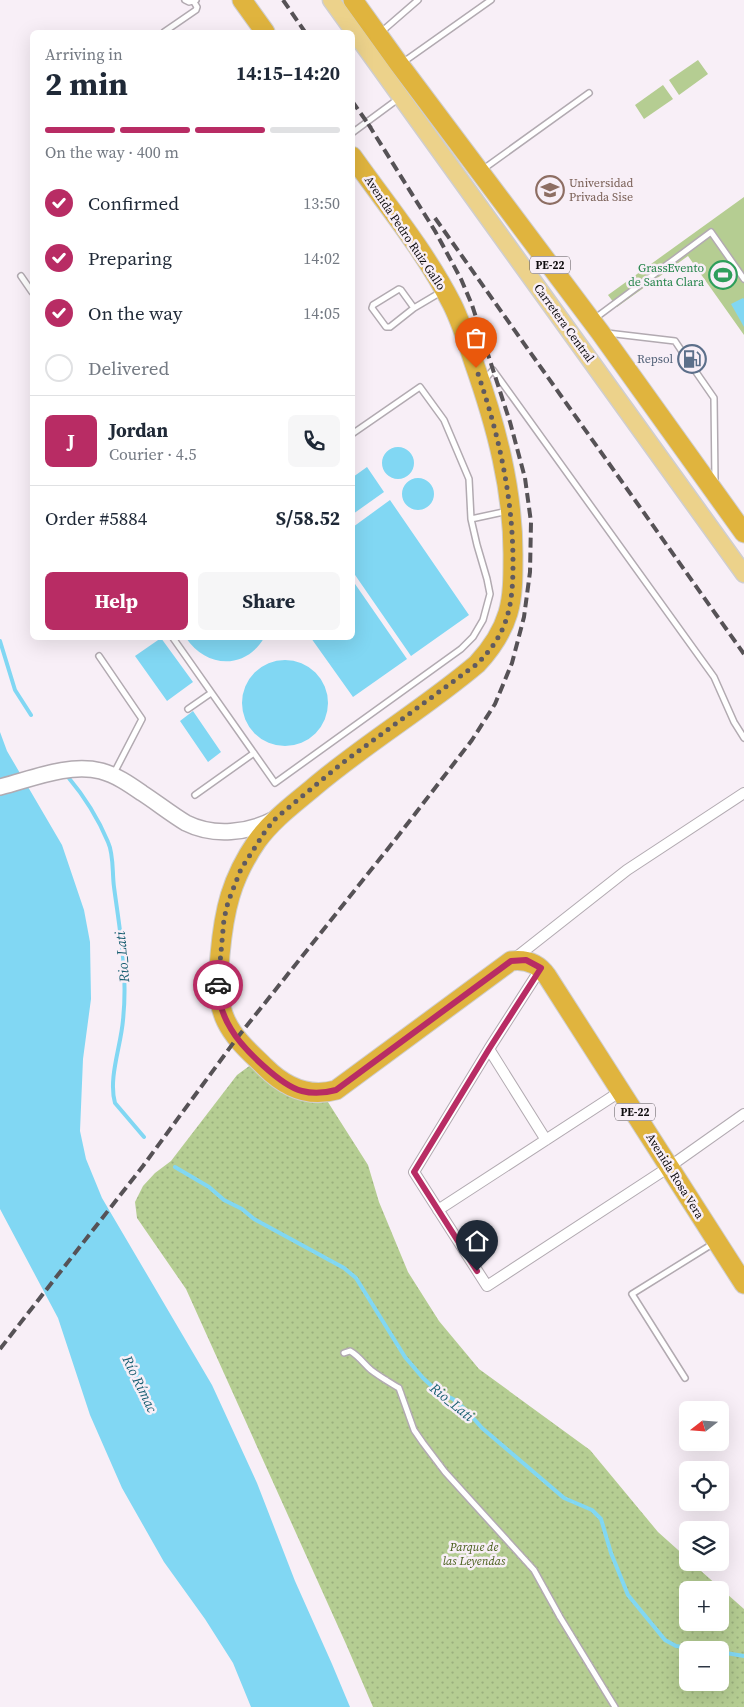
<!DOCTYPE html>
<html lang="en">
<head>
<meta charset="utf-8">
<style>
	body { margin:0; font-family:"Source Serif 4",serif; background:#f6f6f7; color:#1f2937; height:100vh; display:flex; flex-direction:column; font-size:19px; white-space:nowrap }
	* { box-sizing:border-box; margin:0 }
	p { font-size:16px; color:#747a83 }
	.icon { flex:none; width:28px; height:28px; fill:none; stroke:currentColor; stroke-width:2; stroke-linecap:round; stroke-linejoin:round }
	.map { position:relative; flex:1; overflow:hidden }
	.side { position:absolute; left:30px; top:30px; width:325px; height:610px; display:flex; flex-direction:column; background:#fff; border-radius:8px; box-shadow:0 5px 20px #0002 }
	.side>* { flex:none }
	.needle { width:32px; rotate:253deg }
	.tools { position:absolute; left:679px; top:1401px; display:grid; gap:10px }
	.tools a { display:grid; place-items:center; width:50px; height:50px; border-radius:8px; background:#fff; box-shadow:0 5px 20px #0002; font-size:25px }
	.pin { position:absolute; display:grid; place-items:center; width:42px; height:42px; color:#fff; margin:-51px -21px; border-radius:50% 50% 50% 0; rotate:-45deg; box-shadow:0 0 5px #0007 }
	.pin .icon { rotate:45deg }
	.courier { position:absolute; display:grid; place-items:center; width:50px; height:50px; margin:-25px; border:4px solid #b82c64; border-radius:50%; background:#fff; color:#222; box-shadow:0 1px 6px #0007 }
	.overview em { font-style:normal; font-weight:700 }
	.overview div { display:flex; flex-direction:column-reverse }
	.overview { display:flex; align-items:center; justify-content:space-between; height:85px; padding:0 15px }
	h1 { font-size:32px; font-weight:700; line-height:38px }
	.bar { display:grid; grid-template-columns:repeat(4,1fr); gap:8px 5px; align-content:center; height:60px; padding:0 15px }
	.bar i { height:6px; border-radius:4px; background:#e0e1e3 }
	.bar .selected { background:#b82c64 }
	.bar p { grid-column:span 4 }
	.line { display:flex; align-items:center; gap:12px; padding:0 15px; border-top:1px solid #e0e1e3 }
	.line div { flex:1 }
	.round { display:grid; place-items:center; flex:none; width:52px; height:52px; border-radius:8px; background:#f6f6f7 }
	ol { padding:0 15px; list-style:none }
	li { display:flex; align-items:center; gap:15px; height:55px }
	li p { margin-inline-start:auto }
	li .icon { padding:5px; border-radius:50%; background:#b82c64; color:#fff; stroke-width:4 }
	li:last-child { color:#747a83 }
	li i { width:28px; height:28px; border:2px solid #e0e1e3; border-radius:50% }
	.primary-button { display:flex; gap:10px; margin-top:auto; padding:10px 15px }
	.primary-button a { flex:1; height:58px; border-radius:8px; background:#b82c64; color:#fff; font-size:20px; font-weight:700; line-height:58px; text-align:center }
	.primary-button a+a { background:#f6f6f7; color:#1f2937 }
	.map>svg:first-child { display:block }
</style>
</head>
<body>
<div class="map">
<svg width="744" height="1707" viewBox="0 0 744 1707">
	<defs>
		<pattern id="park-dots" width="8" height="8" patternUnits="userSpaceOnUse" patternTransform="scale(1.25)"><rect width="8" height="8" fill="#b5cd92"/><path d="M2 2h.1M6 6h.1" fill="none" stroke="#9aaf7d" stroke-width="1.8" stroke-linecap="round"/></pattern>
	</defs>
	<rect width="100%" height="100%" fill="#f8eff7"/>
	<path fill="url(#park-dots)" fill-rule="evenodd" d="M252 1064 300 1098 313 1102 326 1099 368 1165 379 1202 408 1272 439 1321 479 1369 590 1450 658 1532 687 1558 688 1562 692 1563 744 1609V1707H373L346 1644 186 1289 137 1218 135 1202 143 1186 155 1173 171 1161 237 1075ZM688 1590H720V1622H688ZM688 1650H720V1682H688Z"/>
	<path fill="#b5cd92" d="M698 60 708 74 679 95 669 80Z
		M663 85 673 99 644 119 635 105Z
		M744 197V335L688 256 617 307 608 295Z"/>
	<path fill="#81d7f3" d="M743 298 744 299V327L731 304Z
		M382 463a16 16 0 1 1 32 0a16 16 0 1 1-32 0Z
		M367 467 384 492 353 514V477Z
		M402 494a16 16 0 1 1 32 0a16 16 0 1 1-32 0Z
		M390 500 469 615 411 656 353 572V527Z
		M353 581 407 659 353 697 311 638H352Z
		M161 638 193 682 167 701 135 656Z
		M186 638H264C245 670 206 668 186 638Z
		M242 703a43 43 0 1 1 86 0a43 43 0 1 1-86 0Z
		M193 711 221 752 208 762 180 721Z
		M0 732 7 751 62 845 84 910 90 942 91 999 83 1059 80 1131 86 1159 102 1198 212 1385 257 1483 295 1581 332 1664 350 1707H251L233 1663 205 1619 164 1562 122 1488 90 1415 58 1318 0 1209Z"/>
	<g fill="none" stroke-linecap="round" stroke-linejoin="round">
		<path stroke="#81d7f3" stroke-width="4" d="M0 641 15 690 31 715
			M68 777C84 796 98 818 108 842 114 855 112 872 114 887 120 932 128 974 123 1020 121 1046 108 1078 115 1103L144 1137
			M175 1167 209 1187 224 1200 242 1209 254 1219 344 1268 356 1278 405 1357 423 1378 437 1391 453 1399 466 1410 482 1428 564 1498 592 1510 601 1519 611 1553 628 1595 665 1640 676 1646 703 1650
			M720 1652 744 1656"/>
		<defs>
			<path id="lane" d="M185 0 189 2 196 0
				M164 32 196 10 197 7 194 2
				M380 33 418 0
				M402 63 491 0
				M352 133 398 99
				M482 170 589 93
				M21 276 32 292
				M414 308 401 290 399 289 373 305 372 308 386 327H390L414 308 441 292
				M594 319 711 232 744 279
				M607 333 675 341 683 353
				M696 372 714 398 715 481
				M485 379 493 370 714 677 734 722 744 738
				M471 519 508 511
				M173 638 275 783 461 649 473 637 483 620 490 594 487 579 477 545 471 519 469 479 444 420 420 387 352 434
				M99 656 142 719 113 775
				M188 709 211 693
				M195 795 254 753
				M344 1353 350 1351C359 1356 364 1364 371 1370 380 1377 389 1382 399 1388L414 1430 423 1443 445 1472 534 1570 560 1617 615 1707
				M685 1378 632 1294 714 1243"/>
			<path id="street" d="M514 959 627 870 744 793
				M541 968 489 1049 414 1172 487 1286 669 1167 744 1114
				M489 1049 546 1140
				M438 1210 621 1091"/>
			<path id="secondary" d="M0 787C32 779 68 763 101 771 116 775 129 784 142 793 156 802 171 814 186 823 214 837 248 833 275 819"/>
			<path id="primary" d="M331 0 744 574"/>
			<path id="highway" d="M242 0 265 32
				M353 0 399 64 600 332 744 533
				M352 156C386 204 425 251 452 304 461 322 467 341 473 360 496 425 514 491 513 560 513 577 513 596 508 613 502 633 491 649 477 664 425 708 366 743 314 787 294 804 273 819 257 841 231 879 224 910 220 955 218 978 216 1000 226 1021 235 1040 251 1053 265 1067 285 1087 308 1098 336 1090L511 961C526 959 538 963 547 976L744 1284"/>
		</defs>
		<use href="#lane" stroke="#b2aab1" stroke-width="8"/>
		<use href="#street" stroke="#b2aab1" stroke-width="12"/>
		<use href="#secondary" stroke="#b2aab1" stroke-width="18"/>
		<use href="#primary" stroke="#cfcecf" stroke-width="19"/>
		<use href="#highway" stroke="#cfcecf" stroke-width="21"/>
		<use href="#lane" stroke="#fff" stroke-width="5"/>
		<use href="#street" stroke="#fff" stroke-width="10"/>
		<use href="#secondary" stroke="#fff" stroke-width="15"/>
		<use href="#primary" stroke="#ecd28b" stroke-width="16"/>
		<use href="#highway" stroke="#e0b43e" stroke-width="19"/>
		<path stroke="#565256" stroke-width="4" stroke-dasharray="10 5" stroke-linecap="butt" d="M283 0 305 32
			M352 101 371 128
			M435 218 744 654
			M0 1349 143 1166 237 1038 398 836 472 740 495 704 512 663 524 617 530 572 531 522 525 478 510 422 472 305 461 279 435 231 367 122"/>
	</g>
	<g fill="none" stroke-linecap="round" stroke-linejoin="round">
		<path stroke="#605b60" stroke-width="5" stroke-dasharray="0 9" d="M218 985 224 919 228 902 241 869 266 830 276 818 341 764 477 664C489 652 499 639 505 623 512 604 513 583 513 563 513 496 498 431 476 368"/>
		<path stroke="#b82c64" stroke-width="6" d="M218 985C218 1001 223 1016 231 1029 242 1048 281 1086 302 1091 313 1094 325 1093 336 1090L511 961 526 960 541 968 489 1049 414 1172 477 1271"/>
	</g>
	<defs>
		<symbol id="university-ring" viewBox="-11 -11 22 22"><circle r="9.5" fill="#f8eff7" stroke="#8d6e63" stroke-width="1.5"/><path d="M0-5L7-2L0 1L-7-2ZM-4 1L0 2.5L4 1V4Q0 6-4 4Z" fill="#8d6e63"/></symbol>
		<symbol id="stadium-ring" viewBox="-11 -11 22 22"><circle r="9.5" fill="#f8eff7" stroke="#2e9e5b" stroke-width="1.5"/><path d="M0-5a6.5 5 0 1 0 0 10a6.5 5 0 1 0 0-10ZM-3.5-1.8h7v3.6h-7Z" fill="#2e9e5b"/></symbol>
		<symbol id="fuel-ring" viewBox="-11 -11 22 22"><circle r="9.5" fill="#f8eff7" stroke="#5c6f8a" stroke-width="1.5"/><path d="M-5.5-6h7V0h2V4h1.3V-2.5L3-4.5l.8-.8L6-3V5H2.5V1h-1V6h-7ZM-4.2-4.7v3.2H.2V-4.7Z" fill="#5c6f8a"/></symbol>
	</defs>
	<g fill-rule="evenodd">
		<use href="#university-ring" x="534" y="174" width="32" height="32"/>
		<use href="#stadium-ring" x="707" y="259" width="32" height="32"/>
		<use href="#fuel-ring" x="676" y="343" width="32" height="32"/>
	</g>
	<g text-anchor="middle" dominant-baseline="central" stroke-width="5" stroke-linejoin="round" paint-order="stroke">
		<g fill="#f8eff7" stroke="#545054" stroke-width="1">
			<rect x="530" y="256.5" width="40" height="17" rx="4"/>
			<rect x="615" y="1103.5" width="40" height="17" rx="4"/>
		</g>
		<g font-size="11" font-weight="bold" fill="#0e0c0e">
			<text x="550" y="265">PE-22</text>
			<text x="635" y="1112">PE-22</text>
		</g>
		<g font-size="12" fill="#785e54" stroke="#f8eff7" text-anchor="start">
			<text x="569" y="183">Universidad<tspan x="569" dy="14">Privada Sise</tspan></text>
		</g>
		<g font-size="12" fill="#0e0c0e" stroke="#f8eff7">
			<text transform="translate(405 233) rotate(56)">Avenida Pedro Ruiz Gallo</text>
			<text transform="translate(564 323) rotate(54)">Carretera Central</text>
			<text transform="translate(675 1176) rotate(58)">Avenida Rosa Vera</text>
		</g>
		<g font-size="12" fill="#27864d" stroke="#f8eff7" text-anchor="end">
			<text x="704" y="268">GrassEvento<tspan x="704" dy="14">de Santa Clara</tspan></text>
		</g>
		<g font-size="12" fill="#4e5e75" stroke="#f8eff7" text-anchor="end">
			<text x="673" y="359">Repsol</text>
		</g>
		<g font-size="12" font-style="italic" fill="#475e19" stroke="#f8eff7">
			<text x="474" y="1547">Parque de<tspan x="474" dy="14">las Leyendas</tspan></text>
		</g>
		<g font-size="14" font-style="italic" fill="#195f72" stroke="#f8eff7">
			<text transform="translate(122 957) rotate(-95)">Rio_Lati</text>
			<text transform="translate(140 1384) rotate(64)">Río Rímac</text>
			<text transform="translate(452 1402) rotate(39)">Rio_Lati</text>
		</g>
	</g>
</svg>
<div class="tools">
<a><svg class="needle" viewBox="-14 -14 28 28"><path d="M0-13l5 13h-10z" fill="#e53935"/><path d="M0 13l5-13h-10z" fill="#747a83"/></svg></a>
<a><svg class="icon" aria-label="locate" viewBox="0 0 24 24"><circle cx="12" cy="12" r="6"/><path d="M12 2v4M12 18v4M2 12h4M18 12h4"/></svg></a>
<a><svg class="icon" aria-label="layers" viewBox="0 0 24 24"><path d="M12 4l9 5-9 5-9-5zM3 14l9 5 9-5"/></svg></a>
<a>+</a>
<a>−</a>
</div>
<div class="pin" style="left:476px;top:368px;background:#ea580c"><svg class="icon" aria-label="bag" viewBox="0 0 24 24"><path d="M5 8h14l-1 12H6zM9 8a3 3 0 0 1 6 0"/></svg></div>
<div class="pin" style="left:477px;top:1271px;background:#1f2937"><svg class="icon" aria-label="home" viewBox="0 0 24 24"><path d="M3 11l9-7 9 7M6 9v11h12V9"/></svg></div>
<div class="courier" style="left:218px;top:985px"><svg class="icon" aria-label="car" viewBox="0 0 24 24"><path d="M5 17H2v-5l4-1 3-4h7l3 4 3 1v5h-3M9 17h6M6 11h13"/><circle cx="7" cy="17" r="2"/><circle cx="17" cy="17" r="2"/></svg></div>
<section class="side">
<div class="overview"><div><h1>2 min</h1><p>Arriving in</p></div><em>14:15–14:20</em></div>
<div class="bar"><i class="selected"></i><i class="selected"></i><i class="selected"></i><i></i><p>On the way · 400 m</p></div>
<ol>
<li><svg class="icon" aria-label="check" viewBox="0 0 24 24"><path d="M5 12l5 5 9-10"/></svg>Confirmed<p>13:50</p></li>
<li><svg class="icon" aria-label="check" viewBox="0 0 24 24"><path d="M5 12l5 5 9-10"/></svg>Preparing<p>14:02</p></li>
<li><svg class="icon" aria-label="check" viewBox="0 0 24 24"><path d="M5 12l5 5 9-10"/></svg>On the way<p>14:05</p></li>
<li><i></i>Delivered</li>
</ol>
<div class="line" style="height:90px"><b class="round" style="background:#b82c64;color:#fff">J</b><div><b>Jordan</b><p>Courier · 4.5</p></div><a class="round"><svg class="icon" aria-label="phone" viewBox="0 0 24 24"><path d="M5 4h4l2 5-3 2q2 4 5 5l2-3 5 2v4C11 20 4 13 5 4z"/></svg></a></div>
<div class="line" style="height:65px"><div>Order #5884</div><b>S/58.52</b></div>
<div class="primary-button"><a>Help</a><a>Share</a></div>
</section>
</div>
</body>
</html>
